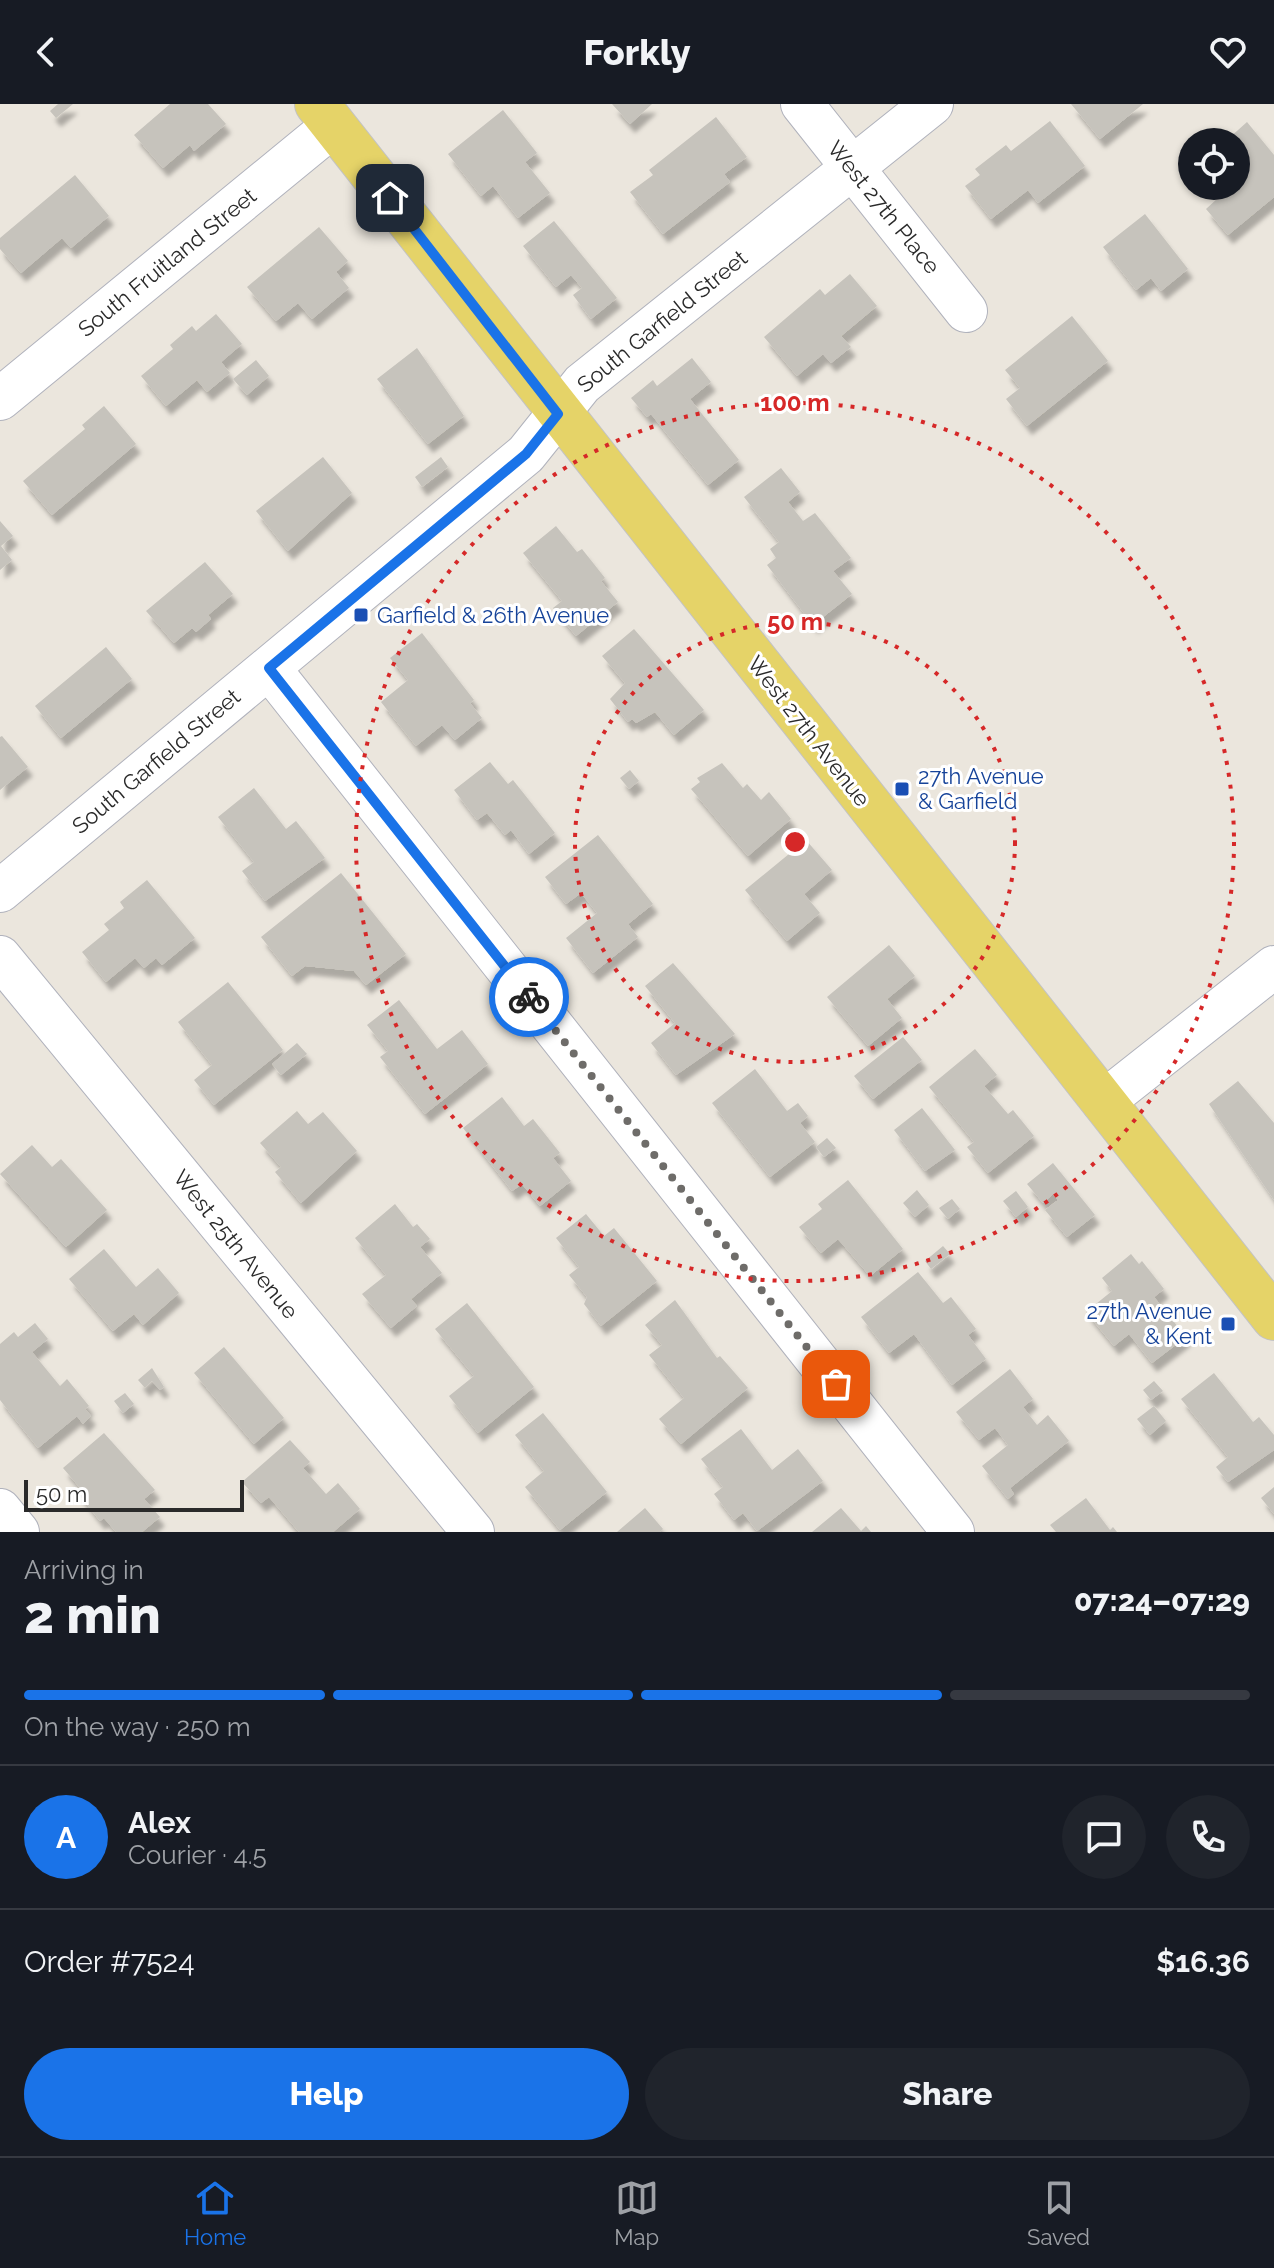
<!DOCTYPE html>
<html lang="en">
<head>
<meta charset="utf-8">
<style>
	body { margin:0; font-family:Raleway,sans-serif; background:#20242c; color:#f1f3f6; height:100vh; display:flex; flex-direction:column; font-size:30px; white-space:nowrap }
	* { box-sizing:border-box; margin:0 }
	p { font-size:26px; color:#9ea1a6 }
	.icon { flex:none; width:44px; height:44px; fill:none; stroke:currentColor; stroke-width:2; stroke-linecap:round; stroke-linejoin:round }
	.map { position:relative; height:1428px; overflow:hidden }
	.sheet { display:flex; flex-direction:column; background:#171b24; flex:1 }
	.sheet>* { flex:none }
	.tools { position:absolute; left:1178px; top:24px; display:grid; gap:16px }
	.tools a { display:grid; place-items:center; width:72px; height:72px; border-radius:50%; background:#171b24; box-shadow:0 2px 6px #0004; font-size:40px }
	.scale { position:absolute; left:24px; bottom:20px; width:220px; box-sizing:border-box; padding-left:8px; border:4px solid #2a2a2a; border-top:0; font-size:22px; line-height:28px; white-space:nowrap; color:#2a2a2a; -webkit-text-stroke:6px #fff; paint-order:stroke }
	.pin { position:absolute; display:grid; place-items:center; width:68px; height:68px; color:#fff; margin:-34px; border-radius:16px; box-shadow:0 4px 12px #0006 }
	.courier { position:absolute; display:grid; place-items:center; width:80px; height:80px; margin:-40px; border:6px solid #1a73e8; border-radius:50%; background:#fff; color:#222; box-shadow:0 2px 10px #0007 }
	.headline em { font-style:normal; font-weight:800 }
	.headline div { display:flex; flex-direction:column-reverse }
	.headline { display:flex; align-items:center; justify-content:space-between; height:136px; padding:0 24px }
	h1 { font-size:52px; font-weight:800; line-height:60px }
	.bar { display:grid; grid-template-columns:repeat(4,1fr); gap:12px 8px; align-content:center; height:96px; padding:0 24px }
	.bar i { height:10px; border-radius:6px; background:#363941 }
	.bar .on { background:#1a73e8 }
	.bar p { grid-column:span 4 }
	.line { display:flex; align-items:center; gap:20px; padding:0 24px; border-top:2px solid #363941 }
	.line div { flex:1 }
	.round { display:grid; place-items:center; flex:none; width:84px; height:84px; border-radius:42px; background:#20242c }
	.action { display:flex; gap:16px; margin-top:auto; padding:16px 24px }
	.action a { flex:1; height:92px; border-radius:48px; background:#1a73e8; color:#fff; font-size:32px; font-weight:800; line-height:92px; text-align:center }
	.action a+a { background:#20242c; color:#f1f3f6 }
	header { display:flex; justify-content:space-between; align-items:center; height:104px; padding:0 24px; background:#171b24; font-size:36px; font-weight:800 }
	.tabs { display:flex; justify-content:space-around; align-items:center; height:112px; border-top:2px solid #363941; background:#171b24; font-size:22px; color:#9ea1a6 }
	.tabs a { display:grid; justify-items:center; gap:4px }
	.tabs .on { color:#1a73e8 }
	.map>svg:first-child { display:block }
</style>
</head>
<body>
<header><svg class="icon" aria-label="back" viewBox="0 0 24 24"><path d="M15 5l-7 7 7 7"/></svg>Forkly<svg class="icon" aria-label="heart" viewBox="0 0 24 24"><path d="M12 20l-8-8c-3-5 5-10 8-4 3-6 11-1 8 4z"/></svg></header>
<div class="map">
<svg width="1274" height="1428" viewBox="0 0 1274 1428">
	<defs>
		<filter id="shadow"><feDropShadow dx="5" dy="9" stdDeviation="2" flood-color="#0004"/></filter>
	</defs>
	<rect width="100%" height="100%" fill="#ebe6dd"/>
	<path fill="#c6c3bc" filter="url(#shadow)" d="M58 0H73L56 14 50 7Z
		M170 0H208L226 20 194 47 190 41 163 64 134 31Z
		M612 0H652L630 20Z
		M1071 0H1143L1100 35Z
		M503 6 537 49 525 58 550 89 518 114 493 82 481 92 448 50Z
		M716 13 747 53 724 70 730 78 663 130 630 88 653 71 649 66Z
		M1050 17 1085 62 1038 99 1028 86 991 115 965 82 980 71 975 65 1006 41 1011 47Z
		M1247 18 1274 51V93L1228 131 1206 105 1218 94 1209 82H1236V38H1211L1223 28 1228 35Z
		M75 71 109 112 71 144 62 134 21 169 0 145V134Z
		M1145 110 1188 165 1161 187 1151 174 1136 186 1103 143Z
		M554 117 617 194 591 215 573 191 582 184 571 171 556 183 523 142Z
		M319 123 348 157 336 168 349 184 312 215 298 199 276 217 247 183Z
		M850 170 877 202 841 232 851 243 831 259 823 250 797 272 764 233 820 185 825 191Z
		M216 210 242 240 221 258 230 269 207 288 197 276 166 302 141 272 173 245 170 241 192 222 196 227Z
		M1072 212 1108 257 1027 322 1006 295 1020 284 1005 266Z
		M417 244 464 312 428 340 377 275Z
		M692 254 711 278 690 295 739 356 708 381 651 310 647 313 631 294 653 276 657 282Z
		M256 256 269 272 247 291 233 275Z
		M104 302 136 340 52 411 23 377 85 325 82 321Z
		M323 353 352 389 288 447 256 407Z
		M441 353 448 363 422 383 415 373Z
		M781 364 800 388 788 398 803 417 815 409 851 454 833 467 852 490 813 521 767 461 776 454 770 445 779 438 744 393Z
		M0 417 13 432 1 442 12 456 0 466Z
		M556 422 577 448 582 445 605 474 601 477 618 498 576 532 553 504 562 497 523 449Z
		M205 458 233 490 208 511 211 515 196 528 192 524 174 539 146 507Z
		M634 525 704 606 674 631 655 608 636 619 632 615 628 618 610 595 625 579 602 552Z
		M422 529 474 596 470 599 482 614 455 636 442 621 416 642 381 598 408 576 390 554Z
		M106 543 132 575 61 634 35 602Z
		M2 632 28 663 0 686V633Z
		M490 658 508 680 513 676 555 729 529 750 511 726 505 731 487 709 477 716 454 686Z
		M722 659 743 684 747 680 761 696 769 688 791 715 748 752 691 685 700 678 697 674Z
		M630 666 639 677 629 685 620 674Z
		M254 684 286 725 296 717 325 754 265 797 242 767 254 758 218 713Z
		M598 731 653 800 628 820 638 833 593 869 566 834 597 809 581 789 566 800 545 773Z
		M806 736 832 766 804 790 820 809 787 837 745 786Z
		M341 769 406 850 366 881 354 867 305 862 292 872 261 833Z
		M147 776 195 834 162 861 156 854 144 864 135 854 106 878 82 848 109 826 104 820 124 804 120 798Z
		M889 841 915 872 887 895 902 914 868 942 827 893Z
		M673 859 735 930 676 971 651 939 675 919 645 882Z
		M228 878 283 946 214 1001 194 976 212 961 178 918Z
		M399 896 437 945 462 926 488 960 425 1010 380 953 388 947 367 921Z
		M903 933 922 956 873 995 854 972Z
		M297 939 307 950 281 971 272 960Z
		M975 945 997 971 984 982 1008 1010 1013 1006 1034 1032 988 1069 967 1043 974 1038 929 983Z
		M755 965 787 1007 798 999 808 1012 800 1019 815 1038 770 1073 712 999Z
		M1238 977 1274 1019V1096L1209 1000Z
		M502 993 524 1022 533 1015 560 1049 553 1054 571 1077 540 1102 522 1080 512 1087 463 1024Z
		M922 1004 955 1046 925 1067 894 1026Z
		M297 1007 308 1020 323 1008 357 1047 301 1099 275 1068 281 1063 260 1039Z
		M827 1034 836 1044 824 1053 816 1043Z
		M32 1041 52 1063 61 1055 107 1106 66 1143 0 1070Z
		M1053 1059 1095 1111 1067 1133 1045 1106 1058 1096 1053 1090 1043 1099 1027 1080Z
		M848 1076 903 1145 870 1172 838 1135 821 1149 799 1123 822 1105 818 1100Z
		M917 1086 929 1101 915 1113 903 1099Z
		M1016 1087 1028 1103 1016 1113 1003 1097Z
		M952 1095 960 1105 948 1115 939 1104Z
		M395 1100 413 1123 417 1120 430 1135 420 1143 442 1169 411 1195 417 1202 391 1224 362 1190 386 1171 355 1134Z
		M586 1110 604 1132 614 1124 657 1177 601 1222 584 1200 587 1193 569 1171 579 1163 556 1134Z
		M943 1142 950 1150 931 1165 925 1157Z
		M104 1145 136 1183 158 1164 179 1189 143 1221 134 1210 113 1227 69 1175Z
		M1131 1150 1139 1160 1142 1157 1164 1185 1154 1193 1186 1233 1152 1259 1129 1230 1114 1242 1086 1208 1112 1187 1102 1174Z
		M918 1168 943 1199 951 1193 976 1225 968 1231 986 1255 952 1281 914 1230 889 1249 861 1213Z
		M675 1196 717 1254 720 1252 748 1284 681 1340 659 1315 684 1294 649 1251 662 1241 645 1221Z
		M467 1199 534 1283 478 1329 449 1292 474 1272 435 1225Z
		M35 1219 48 1235 32 1248 60 1282 67 1275 89 1302 85 1305 91 1312 83 1320 77 1312 38 1344 0 1296V1240L14 1228 18 1233Z
		M224 1243 284 1314 254 1340 194 1269Z
		M152 1264 164 1283 160 1286 152 1277 145 1284 138 1276Z
		M1010 1265 1033 1295 1023 1303 1037 1321 1048 1311 1069 1337 1010 1384 1014 1390 1008 1395 982 1362 1008 1341 995 1324 979 1336 956 1308Z
		M1214 1269 1253 1318 1259 1313 1274 1331V1346L1228 1378 1216 1363 1228 1353 1181 1295Z
		M1154 1277 1163 1287 1151 1296 1143 1286Z
		M125 1289 134 1300 123 1309 114 1297Z
		M1154 1302 1166 1317 1150 1331 1137 1315Z
		M543 1309 607 1388 560 1426 525 1383 544 1367 515 1331Z
		M741 1325 772 1366 798 1345 823 1377 757 1427 743 1409 734 1416 714 1390 723 1383 701 1355Z
		M104 1329 155 1386 144 1395 160 1413 142 1428H116L104 1414 100 1417 77 1388 81 1385 63 1364Z
		M290 1336 310 1358 303 1364 326 1390 338 1379 360 1405 333 1428H299L269 1393 261 1399 242 1378Z
		M1274 1383V1410L1261 1394Z
		M1086 1394 1110 1426 1113 1423 1117 1428H1056L1050 1421Z
		M645 1404 663 1425 660 1428H617Z
		M841 1404 861 1427 866 1422 871 1428H812Z"/>
	<g fill="none" stroke-linecap="round" stroke-linejoin="round">
		<defs>
			<path id="minor" d="M802 0 966 207
				M0 295 334 21
				M269 564 953 1428
				M0 787 526 350 582 280 932 0
				M0 853 473 1428
				M1103 998 1274 863
				M0 1406 18 1428"/>
			<path id="major" d="M317 0 1274 1214"/>
		</defs>
		<use href="#minor" stroke="#b0b2bc" stroke-width="44"/>
		<use href="#major" stroke="#c3c3c3" stroke-width="46"/>
		<use href="#minor" stroke="#fff" stroke-width="42"/>
		<use href="#major" stroke="#e5d368" stroke-width="44"/>
	</g>
	<g fill="none" stroke-linecap="round" stroke-linejoin="round">
		<path stroke="#6e6c69" stroke-width="8" stroke-dasharray="0 14.4" d="M529 893 836 1280"/>
		<path stroke="#1a73e8" stroke-width="10" d="M390 94 558 310 526 350 269 564 529 893"/>
	</g>
	<g fill="none" stroke="#d62828" stroke-width="4" stroke-dasharray="4 8">
		<circle cx="795" cy="738" r="220"/>
		<circle cx="795" cy="738" r="439"/>
	</g>
	<g fill="#1a4fb4" stroke="#fff" stroke-width="3">
		<rect x="353" y="503" width="16" height="16" rx="4"/>
		<rect x="894" y="677" width="16" height="16" rx="4"/>
		<rect x="1220" y="1212" width="16" height="16" rx="4"/>
	</g>
	<g text-anchor="middle" dominant-baseline="central" stroke-width="6" stroke-linejoin="round" paint-order="stroke">
		<g font-size="22" fill="#2a2a2a" stroke="#fff">
			<text transform="translate(884 103) rotate(51)">West 27th Place</text>
			<text transform="translate(167 158) rotate(-39)">South Fruitland Street</text>
			<text transform="translate(662 217) rotate(-39)">South Garfield Street</text>
			<text transform="translate(809 627) rotate(52)">West 27th Avenue</text>
			<text transform="translate(156 657) rotate(-40)">South Garfield Street</text>
			<text transform="translate(236 1140) rotate(51)">West 25th Avenue</text>
		</g>
		<g font-size="22" fill="#164399" stroke="#fff" text-anchor="start">
			<text x="377" y="511">Garfield &amp; 26th Avenue</text>
			<text x="918" y="672">27th Avenue<tspan x="918" dy="25">&amp; Garfield</tspan></text>
			<text x="1212" y="1207" text-anchor="end">27th Avenue<tspan x="1212" dy="25">&amp; Kent</tspan></text>
		</g>
	</g>
	<circle cx="795" cy="738" r="12" fill="#d62828" stroke="#fff" stroke-width="4"/>
	<g font-size="24" text-anchor="middle" font-weight="bold" fill="#d62828" stroke="#fff" stroke-width="6" stroke-linejoin="round" paint-order="stroke">
		<text x="795" y="307">100 m</text>
		<text x="795" y="526">50 m</text>
	</g>
</svg>
<div class="tools">
<a><svg class="icon" aria-label="locate" viewBox="0 0 24 24"><circle cx="12" cy="12" r="6"/><path d="M12 2v4M12 18v4M2 12h4M18 12h4"/></svg></a>
</div>
<div class="scale">50 m</div>
<div class="pin" style="left:836px;top:1280px;background:#ea580c"><svg class="icon" aria-label="bag" viewBox="0 0 24 24"><path d="M5 8h14l-1 12H6zM9 8a3 3 0 0 1 6 0"/></svg></div>
<div class="pin" style="left:390px;top:94px;background:#1f2937"><svg class="icon" aria-label="home" viewBox="0 0 24 24"><path d="M3 11l9-7 9 7M6 9v11h12V9"/></svg></div>
<div class="courier" style="left:529px;top:893px"><svg class="icon" aria-label="bike" viewBox="0 0 24 24"><circle cx="6" cy="16" r="4"/><circle cx="18" cy="16" r="4"/><path d="M6 16l4-8h5l3 8M10 8l3 8H6M13 5h3"/></svg></div>
</div>
<section class="sheet">
<div class="headline"><div><h1>2 min</h1><p>Arriving in</p></div><em>07:24–07:29</em></div>
<div class="bar"><i class="on"></i><i class="on"></i><i class="on"></i><i></i><p>On the way · 250 m</p></div>
<div class="line" style="height:144px"><b class="round" style="background:#1a73e8;color:#fff">A</b><div><b>Alex</b><p>Courier · 4.5</p></div><a class="round"><svg class="icon" aria-label="chat" viewBox="0 0 24 24"><path d="M4 5h16v11H9l-5 4z"/></svg></a><a class="round"><svg class="icon" aria-label="phone" viewBox="0 0 24 24"><path d="M5 4h4l2 5-3 2q2 4 5 5l2-3 5 2v4C11 20 4 13 5 4z"/></svg></a></div>
<div class="line" style="height:104px"><div>Order #7524</div><b>$16.36</b></div>
<div class="action"><a>Help</a><a>Share</a></div>
</section>
<nav class="tabs">
<a class="on"><svg class="icon" aria-label="home" viewBox="0 0 24 24"><path d="M3 11l9-7 9 7M6 9v11h12V9"/></svg>Home</a>
<a><svg class="icon" aria-label="map" viewBox="0 0 24 24"><path d="M3 6l6-2 6 2 6-2v14l-6 2-6-2-6 2zM9 4v14M15 6v14"/></svg>Map</a>
<a><svg class="icon" aria-label="saved" viewBox="0 0 24 24"><path d="M7 4h10v16l-5-4-5 4z"/></svg>Saved</a>
</nav>
</body>
</html>
